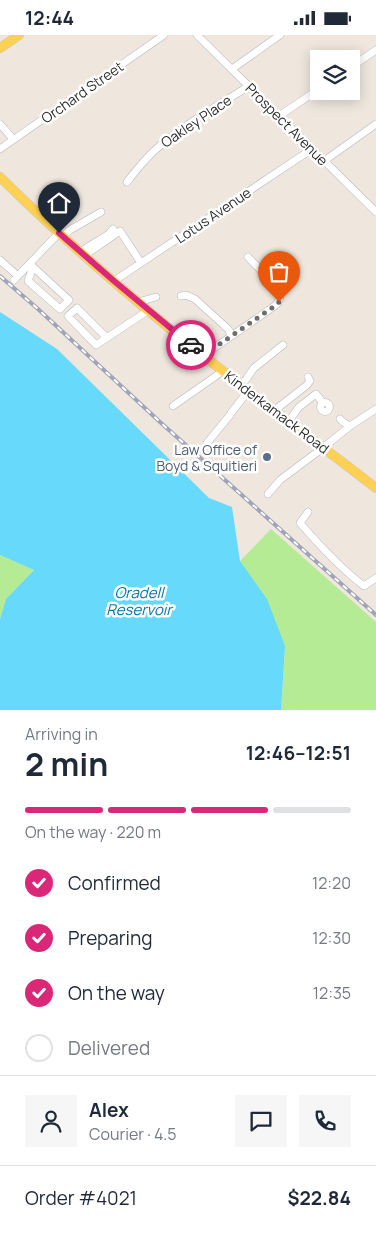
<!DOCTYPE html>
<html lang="en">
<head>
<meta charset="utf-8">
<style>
	body { margin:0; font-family:Manrope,sans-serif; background:#f6f6f7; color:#1f2937; height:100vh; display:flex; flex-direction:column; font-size:19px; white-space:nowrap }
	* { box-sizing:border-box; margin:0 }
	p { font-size:16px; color:#747a83 }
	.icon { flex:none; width:28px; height:28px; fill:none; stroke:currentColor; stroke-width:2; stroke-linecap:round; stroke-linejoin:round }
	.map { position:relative; height:675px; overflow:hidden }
	.drawer { display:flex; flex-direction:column; background:#fff; flex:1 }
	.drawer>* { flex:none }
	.fabs { position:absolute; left:310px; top:15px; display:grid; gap:10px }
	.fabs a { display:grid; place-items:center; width:50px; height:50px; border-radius:0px; background:#fff; box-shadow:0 2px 12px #0003; font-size:25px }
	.pin { position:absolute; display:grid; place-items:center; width:42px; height:42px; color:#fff; margin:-51px -21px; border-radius:50% 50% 50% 0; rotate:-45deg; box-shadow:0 0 5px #0007 }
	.pin .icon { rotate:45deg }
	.courier { position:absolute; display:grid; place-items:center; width:50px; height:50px; margin:-25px; border:4px solid #db2777; border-radius:50%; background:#fff; color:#222; box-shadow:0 1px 6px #0007 }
	.summary em { font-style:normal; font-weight:700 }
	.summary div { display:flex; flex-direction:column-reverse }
	.summary { display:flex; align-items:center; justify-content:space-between; height:85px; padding:0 25px }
	h1 { font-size:32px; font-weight:700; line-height:38px }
	.bar { display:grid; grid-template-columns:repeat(4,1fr); gap:8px 5px; align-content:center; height:60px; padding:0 25px }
	.bar i { height:6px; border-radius:4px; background:#e0e1e3 }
	.bar .selected { background:#db2777 }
	.bar p { grid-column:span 4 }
	.line { display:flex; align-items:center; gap:12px; padding:0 25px; border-top:1px solid #e0e1e3 }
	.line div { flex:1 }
	.round { display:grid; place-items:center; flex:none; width:52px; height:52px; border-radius:0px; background:#f6f6f7 }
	ol { padding:0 25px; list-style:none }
	li { display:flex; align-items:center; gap:15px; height:55px }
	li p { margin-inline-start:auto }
	li .icon { padding:5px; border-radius:50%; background:#db2777; color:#fff; stroke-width:4 }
	li:last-child { color:#747a83 }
	li i { width:28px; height:28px; border:2px solid #e0e1e3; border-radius:50% }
	.status { display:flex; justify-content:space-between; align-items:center; height:35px; padding:0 25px; background:#fff; direction:ltr }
	.status svg { height:14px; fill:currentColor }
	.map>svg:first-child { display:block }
</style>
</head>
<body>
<div class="status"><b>12:44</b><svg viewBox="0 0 49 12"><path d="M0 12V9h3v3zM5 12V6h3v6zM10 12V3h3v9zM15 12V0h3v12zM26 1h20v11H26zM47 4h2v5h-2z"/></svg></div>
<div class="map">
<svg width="376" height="675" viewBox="0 0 376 675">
	<rect width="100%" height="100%" fill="#efe7de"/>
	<path fill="#b6eb95" d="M271 494 376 587V675H281L285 611 240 526Z
		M0 520 34 535 6 564 0 584Z"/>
	<path fill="#67d9fa" d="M0 277 57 314 209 463 232 472 240 526 267 564 285 611 281 675H0V584L6 564 34 535 0 520Z"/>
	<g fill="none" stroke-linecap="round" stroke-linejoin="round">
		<defs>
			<path id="minor" d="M197 0 376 177
				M351 32 376 15
				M232 34 280 0
				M279 81 319 54
				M0 89 13 104
				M0 114 164 0
				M324 126 376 89
				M127 147C137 134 148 120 161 110 188 87 219 70 249 51
				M63 201 70 195 101 177
				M80 217 109 199 113 194
				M84 221 120 196 141 228
				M0 225 18 241
				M30 229 33 232 69 265 60 274 28 246 33 232
				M14 245 59 198
				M114 246 312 114
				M181 261 186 260 195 264 228 294 232 301
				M138 267 156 262
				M107 303 77 273 68 281 96 310 149 275
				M204 320 276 270C279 267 280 264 280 259 278 251 254 229 248 222
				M242 350 254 333 283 310
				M320.5 372a4.5 4.5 0 1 1 9 0a4.5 4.5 0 1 1-9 0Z
				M173 371 223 336
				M275 375 307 350 310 346 308 342
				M231 378 249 355
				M340 384 343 387 350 391
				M289 386 299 372 316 359 323 368
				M207 408 230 380
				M268 459 280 445 324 412 350 391 376 374
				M308 477 300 488C320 511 340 533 364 551L376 543"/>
			<path id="major" d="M0 13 19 0
				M0 142C67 208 139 270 214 329 267 371 322 411 376 453"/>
		</defs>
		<use href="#minor" stroke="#b2b5c1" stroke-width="8"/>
		<use href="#major" stroke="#c8c8c8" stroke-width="10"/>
		<use href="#minor" stroke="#fff" stroke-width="7"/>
		<use href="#major" stroke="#fed054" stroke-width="9"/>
		<defs>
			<path id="rail" d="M0 241 38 274 160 387 376 580"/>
		</defs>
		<use href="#rail" stroke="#9fa4b8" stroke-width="4"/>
		<use href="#rail" stroke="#fff" stroke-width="2" stroke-dasharray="5.5" stroke-linecap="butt"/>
	</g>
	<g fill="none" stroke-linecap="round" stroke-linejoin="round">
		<path stroke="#706d6a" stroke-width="5" stroke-dasharray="0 9" d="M191 310 204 320 276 270 279 267"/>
		<path stroke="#db2777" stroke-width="6" d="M59 198 114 246 191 310"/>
	</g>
	<circle fill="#5c6f8a" stroke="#fff" stroke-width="2" cx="267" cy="422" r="5"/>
	<g text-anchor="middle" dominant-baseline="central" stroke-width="5" stroke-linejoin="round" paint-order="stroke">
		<g font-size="14" fill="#2c2c2c" stroke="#fff">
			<text transform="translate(82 57) rotate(-35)">Orchard Street</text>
			<text transform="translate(196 86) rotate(-34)">Oakley Place</text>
			<text transform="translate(287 89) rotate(45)">Prospect Avenue</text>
			<text transform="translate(213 180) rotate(-34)">Lotus Avenue</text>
			<text transform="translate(277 377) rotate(37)">Kinderkamack Road</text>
		</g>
		<g font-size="14" fill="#4e5e75" stroke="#fff" text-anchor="end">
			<text x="257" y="414">Law Office of<tspan x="257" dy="16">Boyd &amp; Squitieri</tspan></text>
		</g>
		<g font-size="15" font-style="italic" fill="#0078ad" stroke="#fff">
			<text x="139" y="557">Oradell<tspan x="139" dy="17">Reservoir</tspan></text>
		</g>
	</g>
</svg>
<div class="fabs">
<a><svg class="icon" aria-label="layers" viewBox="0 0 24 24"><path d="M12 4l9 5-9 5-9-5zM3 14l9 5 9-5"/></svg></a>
</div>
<div class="pin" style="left:279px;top:267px;background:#ea580c"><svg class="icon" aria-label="bag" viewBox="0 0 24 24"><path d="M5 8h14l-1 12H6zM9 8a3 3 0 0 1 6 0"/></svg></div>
<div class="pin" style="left:59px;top:198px;background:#1f2937"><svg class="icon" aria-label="home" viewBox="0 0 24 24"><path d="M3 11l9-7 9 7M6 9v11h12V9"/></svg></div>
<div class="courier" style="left:191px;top:310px"><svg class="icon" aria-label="car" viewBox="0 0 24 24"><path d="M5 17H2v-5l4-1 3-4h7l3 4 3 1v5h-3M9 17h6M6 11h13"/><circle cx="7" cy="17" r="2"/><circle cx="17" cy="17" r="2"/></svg></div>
</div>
<section class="drawer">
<div class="summary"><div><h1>2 min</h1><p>Arriving in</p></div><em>12:46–12:51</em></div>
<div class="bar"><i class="selected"></i><i class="selected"></i><i class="selected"></i><i></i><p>On the way · 220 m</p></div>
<ol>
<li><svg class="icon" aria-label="check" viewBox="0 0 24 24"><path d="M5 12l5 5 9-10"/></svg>Confirmed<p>12:20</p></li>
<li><svg class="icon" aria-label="check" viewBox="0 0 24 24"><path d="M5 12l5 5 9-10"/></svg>Preparing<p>12:30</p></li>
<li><svg class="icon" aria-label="check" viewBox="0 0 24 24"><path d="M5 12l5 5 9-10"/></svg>On the way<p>12:35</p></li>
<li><i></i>Delivered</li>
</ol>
<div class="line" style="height:90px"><a class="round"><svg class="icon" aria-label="person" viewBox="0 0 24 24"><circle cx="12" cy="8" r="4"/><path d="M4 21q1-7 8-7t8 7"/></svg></a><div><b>Alex</b><p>Courier · 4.5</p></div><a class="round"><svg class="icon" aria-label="chat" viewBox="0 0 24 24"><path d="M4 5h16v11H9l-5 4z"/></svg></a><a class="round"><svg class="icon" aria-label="phone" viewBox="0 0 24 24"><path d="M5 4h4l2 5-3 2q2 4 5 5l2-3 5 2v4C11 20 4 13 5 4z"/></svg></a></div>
<div class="line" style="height:65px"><div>Order #4021</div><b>$22.84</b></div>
</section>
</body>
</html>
